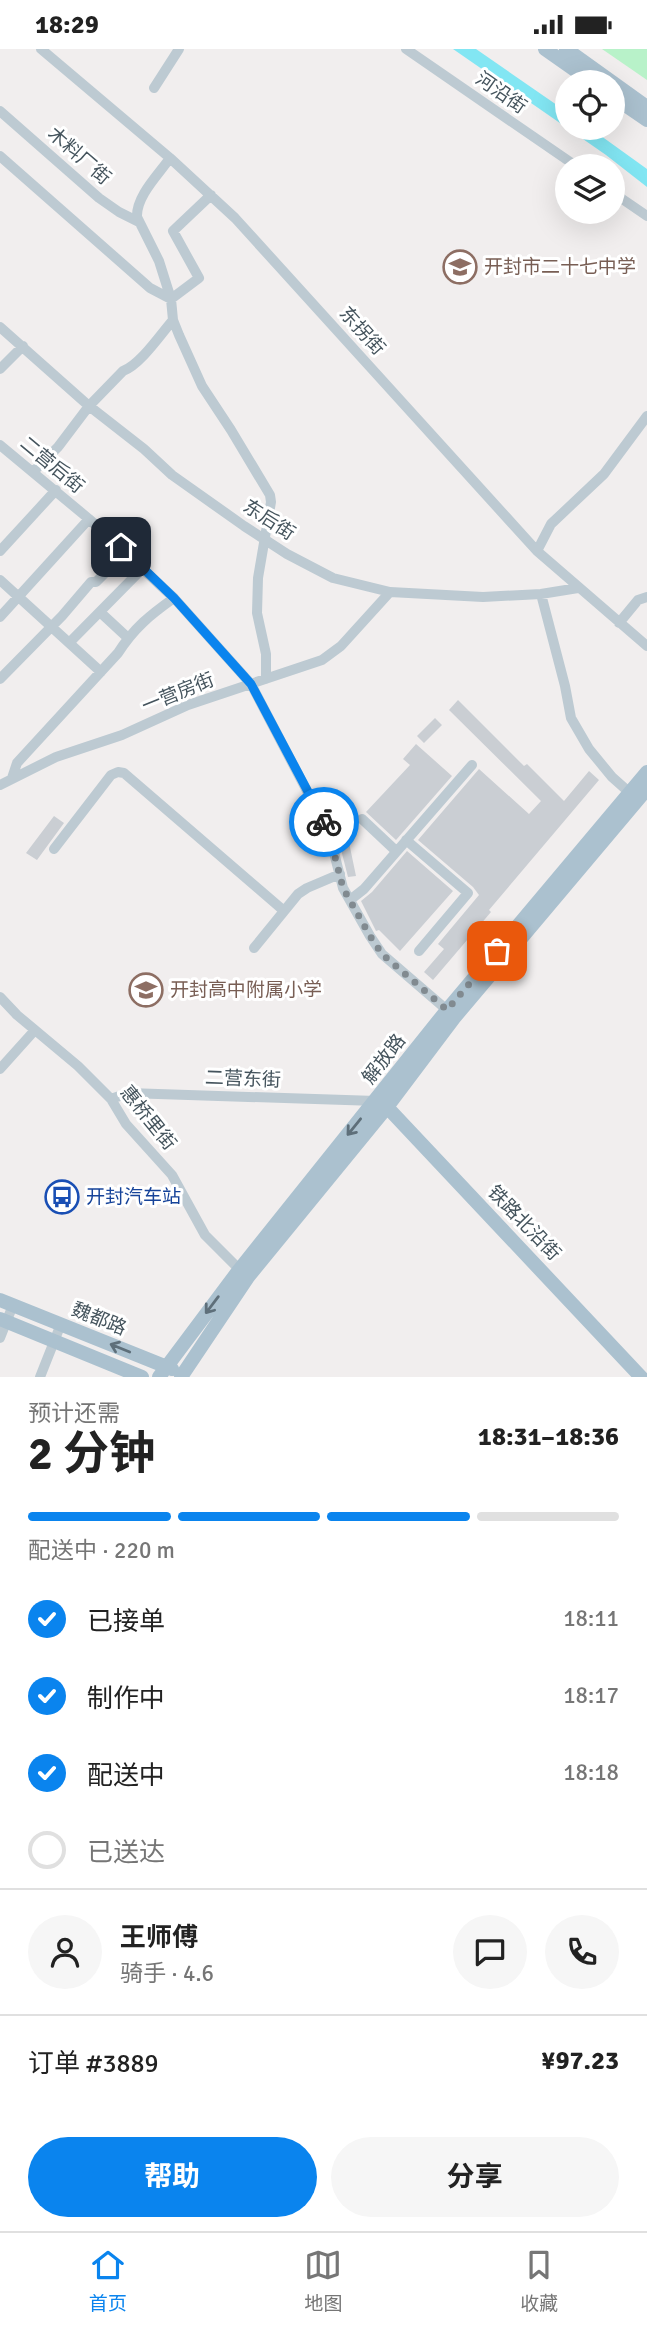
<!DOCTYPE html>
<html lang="zh">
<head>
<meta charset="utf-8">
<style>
	body { margin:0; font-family:Signika,"Noto Sans SC",sans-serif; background:#f6f6f6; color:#222; height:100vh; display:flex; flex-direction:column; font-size:26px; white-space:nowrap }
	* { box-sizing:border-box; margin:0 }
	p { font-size:23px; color:#767676 }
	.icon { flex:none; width:38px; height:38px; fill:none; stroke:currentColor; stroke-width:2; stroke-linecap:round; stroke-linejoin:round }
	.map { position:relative; height:1328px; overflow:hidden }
	.sheet { display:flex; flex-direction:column; background:#fff; flex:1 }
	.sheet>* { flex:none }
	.tools { position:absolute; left:555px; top:21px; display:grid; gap:14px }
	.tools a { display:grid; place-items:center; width:70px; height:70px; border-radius:50%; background:#fff; box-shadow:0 7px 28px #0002; font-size:35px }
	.pin { position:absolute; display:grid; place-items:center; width:60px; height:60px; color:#fff; margin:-30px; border-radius:14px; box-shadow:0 4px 10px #0006 }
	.courier { position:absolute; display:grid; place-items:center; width:70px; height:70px; margin:-35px; border:5px solid #0a84ee; border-radius:50%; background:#fff; color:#222; box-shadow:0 2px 9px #0007 }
	.headline em { font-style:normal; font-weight:700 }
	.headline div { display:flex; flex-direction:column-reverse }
	.headline { display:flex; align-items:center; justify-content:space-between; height:119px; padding:0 28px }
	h1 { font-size:46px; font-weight:700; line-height:52px }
	.bar { display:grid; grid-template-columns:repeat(4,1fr); gap:10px 7px; align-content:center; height:84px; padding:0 28px }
	.bar i { height:9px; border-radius:5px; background:#e0e0e0 }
	.bar .current { background:#0a84ee }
	.bar p { grid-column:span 4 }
	.line { display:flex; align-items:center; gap:18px; padding:0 28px; border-top:2px solid #e0e0e0 }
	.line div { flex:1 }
	.round { display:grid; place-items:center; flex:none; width:74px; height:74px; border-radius:37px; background:#f6f6f6 }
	ol { padding:0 28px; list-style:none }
	li { display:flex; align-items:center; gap:21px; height:77px }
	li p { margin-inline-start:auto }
	li .icon { padding:7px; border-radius:50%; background:#0a84ee; color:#fff; stroke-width:4 }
	li:last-child { color:#767676 }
	li i { width:38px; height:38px; border:4px solid #e0e0e0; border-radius:50% }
	.cta { display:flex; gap:14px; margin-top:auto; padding:14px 28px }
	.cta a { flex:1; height:80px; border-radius:42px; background:#0a84ee; color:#fff; font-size:28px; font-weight:700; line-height:80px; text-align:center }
	.cta a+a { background:#f6f6f6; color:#222 }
	.status { display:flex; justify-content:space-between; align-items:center; height:49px; padding:0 35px; background:#fff; direction:ltr }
	.status svg { height:19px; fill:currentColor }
	.tabs { display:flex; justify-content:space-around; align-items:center; height:98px; border-top:2px solid #e0e0e0; background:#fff; font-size:19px; color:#767676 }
	.tabs a { display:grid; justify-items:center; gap:4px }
	.tabs .current { color:#0a84ee }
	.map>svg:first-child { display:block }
</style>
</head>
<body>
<div class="status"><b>18:29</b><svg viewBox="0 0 49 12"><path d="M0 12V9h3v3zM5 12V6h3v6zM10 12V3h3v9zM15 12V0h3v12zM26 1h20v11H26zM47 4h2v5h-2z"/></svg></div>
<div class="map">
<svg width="647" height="1328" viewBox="0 0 647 1328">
	<rect width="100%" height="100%" fill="#f1eeee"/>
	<path fill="#b8f2c9" d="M602 0H647V31Z"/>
	<path fill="#82e6f3" d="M453 0H476L567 63V79H590L647 120V138L606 106Z"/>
	<path fill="#caced3" d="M458 651 524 717 527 715 564 752 589 722 599 731 489 861 491 863 433 931 424 923 444 900 438 895 479 846 473 838 418 791 479 720 529 765 541 752 449 661Z
		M435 669 442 676 424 694 417 687Z
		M416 695 452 727 396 791 366 763 410 716 403 710Z
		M54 767 64 774 37 811 26 804Z
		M346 779 356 827 348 828 336 781Z
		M407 802 453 842 400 902 379 881 376 882 361 852 372 843Z"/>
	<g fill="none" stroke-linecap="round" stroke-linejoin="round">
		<path stroke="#bdcad2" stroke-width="10" d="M41 0 170 109 235 169 537 502 647 597
			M406 0 576 117
			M154 39 179 0
			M0 62 99 149 119 163 139 173
			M0 107 150 239 171 250 199 229 173 182 211 146
			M170 109C159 125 136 147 137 168L159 212 171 250 173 271 179 286 202 337 231 381 270 446 271 453 258 529 257 564 266 605V630
			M612 143 647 167
			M0 278 89 357 144 400 172 426 244 477 287 505 333 529 390 543 483 548 541 545 578 539
			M0 320 23 297
			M0 396 89 470 174 549 251 635 329 784 343 839 370 887 382 905 447 961
			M34 422 58 398 89 357 123 322C140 316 161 285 173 271
			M0 502 56 441
			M537 502 551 475 604 425 647 367
			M0 531 101 623
			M541 545 565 637 571 669 589 700 612 728 630 744
			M101 564 128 589
			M0 568 89 470
			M619 574 638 551 647 548
			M69 594 143 519
			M0 630 62 567 91 533H96L110 519 107 515 121 498
			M12 729 17 714 118 604C134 579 150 566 174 549
			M0 736 56 708 122 686 188 656 322 611 341 597 390 543
			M362 770 396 802
			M406 791 468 844 419 902
			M54 800 111 726 118 723 124 724 283 861
			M350 851 364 840 472 716
			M254 899 298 845 307 839 340 825
			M0 948 17 966 78 1017 111 1050 126 1075 172 1126 205 1186 243 1224
			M0 1020 35 981
			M111 1050 128 1044 376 1052
			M0 1289 13 1256
			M40 1328 61 1275"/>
		<path stroke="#abc1cf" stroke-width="14" d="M545 0 592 33
			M566 0 647 58
			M612 47 647 71
			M380 1053 387 1058 641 1328
			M0 1251 172 1320
			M0 1270 142 1328
			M159 1328 239 1221 447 961 647 723
			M181 1328 248 1228 387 1058 454 969 647 740"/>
	</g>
	<defs><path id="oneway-shaft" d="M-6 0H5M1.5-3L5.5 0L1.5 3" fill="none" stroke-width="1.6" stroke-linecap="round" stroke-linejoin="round" transform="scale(1.75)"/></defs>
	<g stroke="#5e6f7a">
		<use href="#oneway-shaft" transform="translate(354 1078) rotate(129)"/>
		<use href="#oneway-shaft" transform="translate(212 1256) rotate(127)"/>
		<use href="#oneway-shaft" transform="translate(120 1299) rotate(-158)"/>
	</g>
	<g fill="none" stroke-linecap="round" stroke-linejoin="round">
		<path stroke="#818a90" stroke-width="7" stroke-dasharray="0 12.6" d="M324 773 329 784 343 839 370 887 382 905 447 961 497 902"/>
		<path stroke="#0a84ee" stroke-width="9" d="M121 498 174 549 251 635 324 773"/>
	</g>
	<defs>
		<symbol id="school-ring" viewBox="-11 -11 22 22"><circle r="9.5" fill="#fff" stroke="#8d6e63" stroke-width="1.5"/><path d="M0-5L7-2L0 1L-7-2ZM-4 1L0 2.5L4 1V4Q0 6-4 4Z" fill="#8d6e63"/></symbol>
		<symbol id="bus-ring" viewBox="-11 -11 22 22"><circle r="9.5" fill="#fff" stroke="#1a4fb4" stroke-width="1.5"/><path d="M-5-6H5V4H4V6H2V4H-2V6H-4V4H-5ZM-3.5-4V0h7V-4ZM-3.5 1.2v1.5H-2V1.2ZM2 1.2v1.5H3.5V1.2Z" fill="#1a4fb4"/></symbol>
	</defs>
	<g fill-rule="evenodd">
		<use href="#school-ring" x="441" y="199" width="38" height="38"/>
		<use href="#school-ring" x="127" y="922" width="38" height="38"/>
		<use href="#bus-ring" x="43" y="1129" width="38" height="38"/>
	</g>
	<g text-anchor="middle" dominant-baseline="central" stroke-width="6" stroke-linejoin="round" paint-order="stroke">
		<g font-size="19" fill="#45545d" stroke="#fff">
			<text transform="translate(501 44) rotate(35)">河沿街</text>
			<text transform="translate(79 107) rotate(41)">木料厂街</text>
			<text transform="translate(362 282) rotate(48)">东拐街</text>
			<text transform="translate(52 416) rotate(40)">二营后街</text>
			<text transform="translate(269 471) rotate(33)">东后街</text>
			<text transform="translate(178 644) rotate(-22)">一营房街</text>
			<text transform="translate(384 1010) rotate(-52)">解放路</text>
			<text transform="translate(243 1030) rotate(2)">二营东街</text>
			<text transform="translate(148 1069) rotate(51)">惠桥里街</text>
			<text transform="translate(524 1174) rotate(46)">铁路北沿街</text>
			<text transform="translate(99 1270) rotate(22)">魏都路</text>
		</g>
		<g font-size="19" fill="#785e54" stroke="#fff" text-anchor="start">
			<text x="484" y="218">开封市二十七中学</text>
			<text x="170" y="941">开封高中附属小学</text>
		</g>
		<g font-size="19" fill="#164399" stroke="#fff" text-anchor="start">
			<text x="86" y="1148">开封汽车站</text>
		</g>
	</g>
</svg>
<div class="tools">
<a><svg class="icon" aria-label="locate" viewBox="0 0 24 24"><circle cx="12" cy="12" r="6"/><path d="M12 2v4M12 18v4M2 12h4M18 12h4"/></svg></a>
<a><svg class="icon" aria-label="layers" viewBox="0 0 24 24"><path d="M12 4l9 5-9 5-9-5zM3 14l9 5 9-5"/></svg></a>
</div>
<div class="pin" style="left:497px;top:902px;background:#ea580c"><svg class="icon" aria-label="bag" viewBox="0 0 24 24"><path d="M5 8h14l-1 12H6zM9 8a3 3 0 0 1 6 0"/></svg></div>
<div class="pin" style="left:121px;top:498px;background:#1f2937"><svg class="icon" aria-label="home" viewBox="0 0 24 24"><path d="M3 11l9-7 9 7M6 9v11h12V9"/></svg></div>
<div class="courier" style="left:324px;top:773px"><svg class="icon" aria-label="bike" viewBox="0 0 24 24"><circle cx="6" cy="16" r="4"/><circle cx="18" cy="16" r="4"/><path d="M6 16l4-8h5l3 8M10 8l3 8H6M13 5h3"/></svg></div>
</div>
<section class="sheet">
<div class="headline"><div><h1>2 分钟</h1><p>预计还需</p></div><em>18:31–18:36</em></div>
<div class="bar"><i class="current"></i><i class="current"></i><i class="current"></i><i></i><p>配送中 · 220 m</p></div>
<ol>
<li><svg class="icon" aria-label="check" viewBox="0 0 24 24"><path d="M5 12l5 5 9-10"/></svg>已接单<p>18:11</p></li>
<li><svg class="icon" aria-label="check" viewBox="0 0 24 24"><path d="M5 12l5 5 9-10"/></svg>制作中<p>18:17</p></li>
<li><svg class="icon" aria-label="check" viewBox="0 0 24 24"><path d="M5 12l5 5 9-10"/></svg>配送中<p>18:18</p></li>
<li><i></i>已送达</li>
</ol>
<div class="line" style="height:126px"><a class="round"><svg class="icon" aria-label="person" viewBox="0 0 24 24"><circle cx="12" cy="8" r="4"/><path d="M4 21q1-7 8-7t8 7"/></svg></a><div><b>王师傅</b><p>骑手 · 4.6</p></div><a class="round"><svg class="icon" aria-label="chat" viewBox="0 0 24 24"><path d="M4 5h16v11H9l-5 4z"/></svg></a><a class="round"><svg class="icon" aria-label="phone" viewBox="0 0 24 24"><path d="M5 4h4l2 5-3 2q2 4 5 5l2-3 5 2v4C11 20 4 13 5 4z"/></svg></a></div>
<div class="line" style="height:91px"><div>订单 #3889</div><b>¥97.23</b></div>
<div class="cta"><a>帮助</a><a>分享</a></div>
</section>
<nav class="tabs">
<a class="current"><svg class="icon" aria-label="home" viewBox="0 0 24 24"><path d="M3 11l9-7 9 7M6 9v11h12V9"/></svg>首页</a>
<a><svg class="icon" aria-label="map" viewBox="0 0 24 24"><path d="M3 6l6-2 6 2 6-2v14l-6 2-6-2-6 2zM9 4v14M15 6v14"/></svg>地图</a>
<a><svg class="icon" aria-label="saved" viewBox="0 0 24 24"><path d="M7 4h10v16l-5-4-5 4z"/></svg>收藏</a>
</nav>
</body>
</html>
